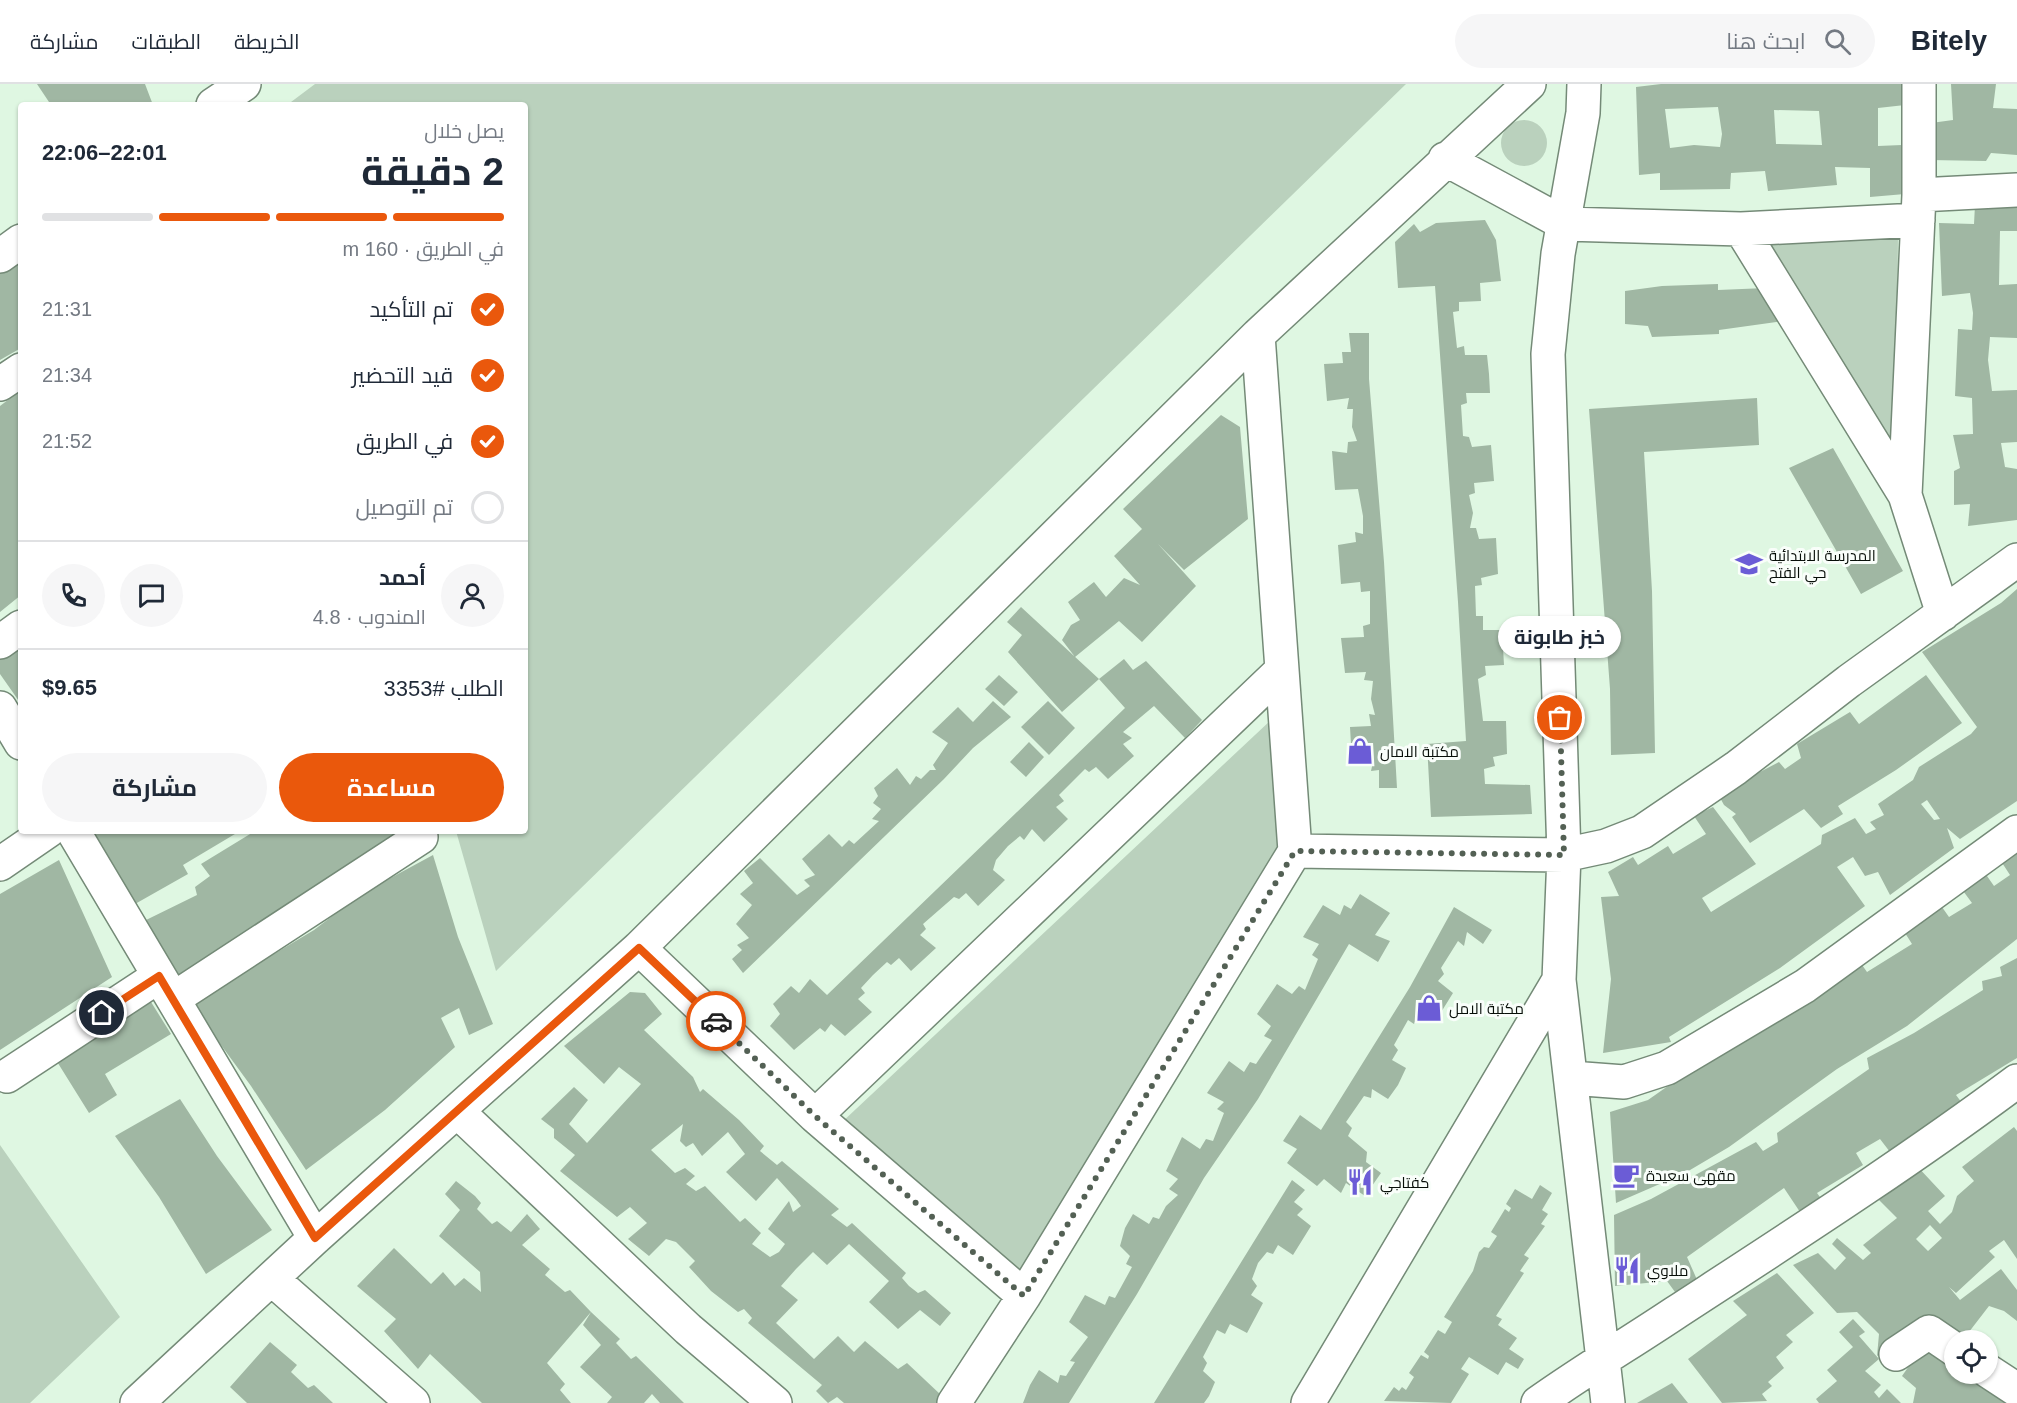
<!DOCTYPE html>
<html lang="ar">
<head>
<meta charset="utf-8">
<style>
	body { margin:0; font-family:Arial,Cairo,sans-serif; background:#f6f6f7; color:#1f2937; direction:rtl; height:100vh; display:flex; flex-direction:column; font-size:22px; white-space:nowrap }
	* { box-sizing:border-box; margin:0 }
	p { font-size:20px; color:#747a83 }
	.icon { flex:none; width:33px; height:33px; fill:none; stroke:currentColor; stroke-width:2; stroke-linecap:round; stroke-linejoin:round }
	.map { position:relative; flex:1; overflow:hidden; direction:ltr }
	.drawer { position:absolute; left:18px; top:18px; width:510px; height:732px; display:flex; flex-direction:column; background:#fff; border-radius:6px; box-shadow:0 2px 4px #0004; direction:rtl }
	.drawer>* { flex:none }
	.tools { position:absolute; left:1944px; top:1246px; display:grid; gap:12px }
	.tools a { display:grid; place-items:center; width:54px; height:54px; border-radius:50%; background:#fff; box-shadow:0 2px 4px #0004; font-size:30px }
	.pin { position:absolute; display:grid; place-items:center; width:51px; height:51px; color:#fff; margin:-26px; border:3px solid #fff; border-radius:50%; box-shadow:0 2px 6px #0007 }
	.courier { position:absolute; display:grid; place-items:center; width:60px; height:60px; margin:-30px; border:4px solid #ea580c; border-radius:50%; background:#fff; color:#222; box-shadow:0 2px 8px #0007 }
	.bubble { position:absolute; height:42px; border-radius:21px; background:#fff; box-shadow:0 2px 4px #0004; font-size:20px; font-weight:700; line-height:42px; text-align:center; direction:rtl }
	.headline em { font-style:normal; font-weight:700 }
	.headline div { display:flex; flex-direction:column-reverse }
	.headline { display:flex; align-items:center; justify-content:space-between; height:102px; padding:0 24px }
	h1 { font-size:39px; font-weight:700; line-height:45px }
	.bar { display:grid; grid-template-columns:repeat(4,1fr); gap:9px 6px; align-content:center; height:72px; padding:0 24px }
	.bar i { height:8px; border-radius:4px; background:#e0e1e3 }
	.bar .selected { background:#ea580c }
	.bar p { grid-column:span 4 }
	.line { display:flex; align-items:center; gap:15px; padding:0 24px; border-top:2px solid #e0e1e3 }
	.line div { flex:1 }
	.round { display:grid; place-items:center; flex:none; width:63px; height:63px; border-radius:32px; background:#f6f6f7 }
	ol { padding:0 24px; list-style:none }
	li { display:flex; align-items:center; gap:18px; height:66px }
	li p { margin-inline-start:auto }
	li .icon { padding:6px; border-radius:50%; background:#ea580c; color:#fff; stroke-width:4 }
	li:last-child { color:#747a83 }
	li i { width:33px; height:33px; border:3px solid #e0e1e3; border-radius:50% }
	.button { display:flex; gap:12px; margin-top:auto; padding:12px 24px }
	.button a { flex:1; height:69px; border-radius:36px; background:#ea580c; color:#fff; font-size:24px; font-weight:700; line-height:69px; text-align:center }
	.button a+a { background:#f6f6f7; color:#1f2937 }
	header { display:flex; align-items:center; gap:36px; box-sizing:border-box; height:84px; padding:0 30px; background:#fff; border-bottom:2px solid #e0e1e3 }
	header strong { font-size:28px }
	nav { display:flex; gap:33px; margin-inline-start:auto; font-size:21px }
	.search { width:420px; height:54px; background:#f6f6f7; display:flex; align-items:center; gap:15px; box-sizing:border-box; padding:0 21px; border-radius:33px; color:#747a83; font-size:22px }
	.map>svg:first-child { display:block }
</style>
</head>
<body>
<header>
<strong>Bitely</strong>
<div class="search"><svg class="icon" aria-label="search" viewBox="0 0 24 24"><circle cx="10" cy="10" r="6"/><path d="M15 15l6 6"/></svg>ابحث هنا</div>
<nav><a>الخريطة</a><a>الطبقات</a><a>مشاركة</a></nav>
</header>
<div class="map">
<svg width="2017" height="1319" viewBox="0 0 2017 1319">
	<rect width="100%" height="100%" fill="#dff7e2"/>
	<path fill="#bad1bd" d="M315 0H1406L496 887 456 747H525V21H287Z
		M1501 59a23 23 0 1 1 46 0a23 23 0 1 1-46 0Z
		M1898 151 1896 376 1770 160Z
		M1271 636 1283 763 1021 1187 840 1040Z
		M0 1061 120 1233 30 1319H0Z"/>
	<path fill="#a0b7a3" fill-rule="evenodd" d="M37 0H145L153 21H51Z
		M1661 0H1902L1905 21 1878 24V62L1902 61 1905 110 1870 113V84L1835 83 1837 101 1768 107 1765 87 1731 89 1730 105 1660 106V89L1639 91 1636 3ZM1718 23 1722 50 1720 63 1694 61 1670 64 1665 25ZM1774 26 1819 27 1822 61 1776 60Z
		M1951 0H1996L1993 24 2017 25V71L1991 69 1986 77 1930 76 1931 39 1953 36Z
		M1975 121H2017V147H2000L1999 201 2017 200V254L1990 253 1988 276 1992 307 2017 306V358L2001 359 2005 383 2017 385V436L1968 442 1970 420 1954 421V387L1960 384 1953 351 1973 350 1972 314 1955 312 1958 245 1972 246 1973 229 1970 209 1942 212 1939 139 1974 140Z
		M1485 136 1496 156 1501 197 1480 199 1481 217 1459 218V227L1453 228 1457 264 1464 262 1465 271H1487L1489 290 1490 309H1466L1467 319 1461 321 1463 352 1469 353 1472 363 1491 361 1494 397 1474 399 1475 409 1469 411 1473 429 1470 444H1476L1479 455 1496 454 1497 473 1498 490 1481 494 1482 501 1475 502 1476 532H1483V546H1502L1504 581 1485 582 1486 591 1478 595 1483 637H1506L1507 670 1493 673 1495 682 1484 685 1485 700 1530 701 1532 730 1431 733 1427 660 1466 657 1458 518 1435 202 1398 204 1395 158 1414 140 1420 148 1436 139Z
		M21 164V264L0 276V178Z
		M1718 200V206L1766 204 1783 237 1719 246V250L1652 253 1648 242 1625 240V207L1662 202Z
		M1349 249H1369V295L1384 478 1397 704H1379V686L1371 687 1373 678H1352L1350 643 1371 642 1369 630 1375 631 1371 615 1373 597 1364 596 1366 588 1345 589 1341 554 1364 553 1363 542 1370 540V507L1361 508 1360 498 1341 500 1338 461 1356 458 1355 448 1363 450V432L1358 405 1335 406 1332 367 1347 369 1348 358 1357 357 1352 343 1353 325H1347L1349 314 1327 317 1324 280 1343 279 1342 268H1351Z
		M21 306V511L0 528V322Z
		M1757 314 1759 361 1644 368 1652 507 1655 669 1611 671 1610 605 1589 325Z
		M1221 331 1240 343 1248 435 1184 486 1158 460 1196 502 1142 558 1119 537 1075 573 1062 556 1071 541 1080 536 1068 518 1094 498 1106 513 1124 494 1140 501 1114 472 1142 445 1123 425Z
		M1833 364 1903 487 1861 510 1789 384Z
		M2017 505V717L1960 755 1947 744 1954 764 1890 811 1878 788 1865 792 1853 773 1837 783 1865 822 1780 884 1669 953 1671 958 1603 969 1611 895 1601 813 1619 812 1608 788 1633 773 1638 781 1668 762 1673 770 1706 750 1694 732 1713 723 1756 780 1702 814 1711 828 1821 760 1822 751 1855 734 1866 750 1876 745 1870 738 1884 731 1878 720 1913 696 1919 683 1971 650 1977 643 1922 568 2001 519ZM1927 716 1940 735 1934 736 1921 720Z
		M1021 523 1099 595 1062 628 1008 568 1022 551 1007 538Z
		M21 552V620L0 590V565Z
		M1124 575 1133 586 1146 577 1202 636 1185 654 1154 622 1123 648 1132 654 1123 660 1134 672 1108 695 1096 683 1089 688 1085 685 1059 711 1064 717 1056 723 1068 735 1044 758 1032 745 1024 756 1020 752 1008 762 996 776 993 786 1005 796 978 822 966 809 959 815 954 813 923 840 926 845 920 851 936 864 911 887 899 874 891 881 887 878 873 891 861 904 865 909 858 915 872 928 845 952 831 940 825 948 820 944 794 966 770 942 780 930 773 920 791 902 799 909 810 895 827 911 1125 624 1099 595Z
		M999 591 1018 608 1004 622 985 605Z
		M1926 591 1962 639 1896 686 1838 722 1843 730 1821 744 1804 725 1750 759 1732 733 1736 730 1724 721 1718 710 1779 678 1785 685 1801 674 1797 660 1850 628 1859 640Z
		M993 617 1011 633 973 664 944 695 743 889 732 875 742 866 737 861 749 854 736 840 752 821 740 810 753 799 744 787 760 774 797 811 810 802 804 796 815 791 802 775 829 750 842 763 849 756 854 760 879 737 872 735 881 725 873 719 878 712 874 704 897 684 910 701 916 692 921 695 930 686H936L933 681 948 659 932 648 958 623 973 638Z
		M1048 617 1075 644 1049 671 1021 643Z
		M1029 658 1044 673 1026 693 1010 678Z
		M94 747H240L183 781 188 790 135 820 90 749Z
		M255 747H404L228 863 177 892 144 837 197 811 195 803 210 792 201 780Z
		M2017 760V855L1907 942 1837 985 1729 1063 1685 1089 1616 1119 1610 1028 1648 1016 1855 871 1867 888 1912 860 1900 841 1937 816 1949 833 1972 819 1958 800 1980 782 1994 802 2010 791 1997 771Z
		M433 771 458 853 493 940 469 951 459 924 441 934 455 963 385 1026 306 1086 251 1002 191 920 314 846 361 810Z
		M59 776 112 893 0 966V810Z
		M1360 810 1390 829 1375 851 1390 857 1378 878 1349 860 1258 1015 1204 1094 1137 1210 1069 1319H1023L1030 1301 1039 1286 1058 1299 1060 1291 1066 1292 1075 1278 1070 1277 1088 1253 1069 1238 1085 1211 1105 1221 1109 1212 1115 1214 1132 1183 1126 1180 1130 1172 1120 1162 1125 1144 1133 1130 1149 1140 1153 1133 1159 1135 1166 1122 1178 1111 1169 1105 1178 1095 1166 1087 1182 1053 1200 1065 1206 1055 1213 1057 1224 1029 1217 1025 1224 1018 1207 1009 1229 977 1244 988 1250 978 1256 980 1272 956 1264 952 1271 942 1257 930 1277 900 1292 910 1299 902 1305 906 1318 875 1312 871 1319 860 1303 853 1323 821 1340 831 1344 821 1351 825Z
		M1454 823 1492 846 1483 860 1467 848 1464 862 1458 857 1441 884 1444 890 1438 897 1453 909 1435 938 1419 929 1414 940 1408 936 1394 961 1398 966 1392 976 1406 984 1398 1001 1388 1015 1372 1005 1371 1014 1364 1012 1346 1038 1352 1044 1348 1052 1367 1068 1366 1078 1381 1089 1365 1112 1346 1099 1341 1109 1324 1095 1317 1102 1287 1079 1297 1065 1283 1057 1300 1031 1321 1046 1410 903Z
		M2017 874V974L1956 1011 1962 1019 1890 1068 1880 1055 1856 1069 1863 1081 1817 1109 1825 1120 1804 1134 1784 1104 1687 1173 1698 1198 1675 1208 1667 1197 1615 1202 1614 1131 1651 1115 1756 1058 1763 1067 1778 1058 1777 1049 1869 985 1867 974 1914 949 1983 906 1982 897 2002 892 2000 883Z
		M630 908 645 909 662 930 644 946 693 993 700 1008 703 1005 739 1036 764 1062 760 1067 777 1081 782 1077 839 1125 831 1131 847 1143 852 1139 906 1189 902 1194 909 1202 918 1209 925 1206 951 1229 940 1242 920 1226 898 1245 869 1218 889 1197 849 1160 827 1181 813 1168 796 1185 781 1202 798 1216 776 1239 814 1275 838 1252 854 1268 865 1257 898 1285 907 1279 941 1311 937 1319H844L837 1313 828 1319 816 1307 822 1301 748 1239 752 1234 744 1225 738 1228 711 1207 689 1183 695 1177 676 1158 666 1155 649 1172 628 1155 647 1139 630 1123 617 1133 560 1087 575 1071 554 1054V1045L541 1035 574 1003 588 1016 569 1040 587 1059 641 1000 619 983 604 1000 564 962ZM683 1040 680 1057 686 1063 693 1059 702 1072 728 1048 745 1070 726 1088 756 1117 777 1094 796 1115 801 1122 793 1128 789 1117 768 1145 785 1160 779 1168 770 1173 752 1160 761 1149 745 1134 740 1138 705 1102 696 1107 686 1100 695 1092 685 1084 675 1089 651 1066Z
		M151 918 171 950 105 990 117 1011 89 1029 56 976Z
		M180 1015 217 1072 272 1146 206 1190 159 1113 115 1052Z
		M2014 1043 2017 1047V1175L2004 1156 1989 1167 1995 1173 1956 1209 1949 1203 1960 1216 2001 1185 2017 1206V1237L2004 1227 1989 1222 1962 1257 1935 1236 1877 1272 1879 1250 1857 1228 1837 1229 1793 1181 1818 1169 1835 1186 1846 1174 1832 1160 1837 1154 1863 1176 1871 1169 1863 1161 1897 1134 1879 1116 1916 1081 1945 1112 1928 1127 1940 1140 1952 1128 1957 1112 1974 1097 1962 1083ZM1930 1141 1942 1154 1928 1167 1916 1155Z
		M1292 1096 1305 1106 1294 1118 1303 1125 1297 1131 1311 1142 1293 1171 1278 1161 1273 1170 1267 1168 1258 1179 1252 1195 1257 1202 1251 1211 1263 1219 1247 1249 1230 1240 1225 1250 1217 1246 1203 1273 1207 1279 1203 1287 1215 1298 1209 1312 1204 1319H1154Z
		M456 1097 475 1112 481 1119 477 1125 492 1140 497 1137 511 1148 527 1130 540 1145 522 1161 550 1185 545 1191 565 1208 570 1206 591 1228 547 1279 565 1300 560 1306 571 1319H482L430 1270 418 1285 384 1247 396 1235 357 1202 394 1164 431 1200 443 1188 455 1202 464 1194 481 1208 480 1188 439 1152 460 1126 445 1110Z
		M1540 1101 1552 1109 1542 1126 1548 1130 1541 1140 1545 1142 1524 1171 1529 1174 1520 1187 1524 1189 1496 1232 1502 1235 1498 1241 1517 1254 1509 1265 1524 1275 1518 1285 1506 1278 1498 1291 1469 1273 1461 1285 1469 1290 1451 1319 1384 1317 1394 1303 1399 1307 1402 1303 1406 1306 1414 1293 1409 1289 1421 1271 1428 1275 1429 1272 1424 1268 1438 1246 1445 1250 1452 1238 1444 1233 1473 1187 1479 1168 1484 1163 1489 1164 1497 1152 1491 1148 1505 1125 1509 1128 1511 1124 1506 1120 1515 1105 1532 1115Z
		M1777 1189 1814 1229 1786 1251 1793 1258 1776 1273 1784 1284 1768 1298 1772 1302 1762 1310 1767 1317 1722 1319 1688 1275 1747 1231 1733 1217Z
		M591 1228 620 1255 616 1259 631 1275 636 1272 684 1319H660L652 1310 644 1319H607L612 1313 580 1283 601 1261 583 1241Z
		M1853 1235 1865 1248 1859 1252 1879 1275 1865 1287 1881 1301 1874 1308 1879 1314 1887 1305 1901 1319H1819L1816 1315 1837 1297 1827 1286 1853 1263 1839 1248Z
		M270 1258 297 1281 291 1288 308 1304 314 1301 333 1319H247L230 1303Z
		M1923 1262 1954 1283V1290H1983L2017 1319H1913L1916 1304 1902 1292Z
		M1672 1299 1688 1319H1637Z"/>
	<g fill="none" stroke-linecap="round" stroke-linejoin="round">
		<defs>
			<path id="street" d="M1584 0 1583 29 1558 170 1548 270 1564 771 1559 896 1608 1319
				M1919 0V111L1905 411 1943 530
				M213 21 244 0
				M1445 75 1565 140 1741 145 1918 136
				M1919 111 2017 106
				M1741 145 1905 411
				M0 172 21 157
				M1258 251 1295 767
				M0 300 21 286
				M0 558 21 543
				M0 624 21 659
				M73 747 315 1154
				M0 780 48 747
				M639 864 815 1032 1024 1212
				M173 915 421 753
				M7 992 159 892
				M1571 994 1624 998 1667 984 1805 902 2017 748
				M458 1028 688 1245 775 1319
				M815 1032 1282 586
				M272 1195 413 1319
				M1896 1270 1929 1248 1954 1265
				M1988 1287 2017 1306
				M137 1319 315 1154 639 864 1258 251 1529 0
				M954 1319 1024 1212 1295 767 1564 771 1606 762 1642 748 1736 684 1849 597 2017 476
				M1308 1319 1559 896
				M1538 1319C1583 1287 1630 1259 1675 1229 1790 1154 1907 1079 2017 997"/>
		</defs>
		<use href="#street" stroke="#748a77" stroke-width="36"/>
		<use href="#street" stroke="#fff" stroke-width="33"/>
	</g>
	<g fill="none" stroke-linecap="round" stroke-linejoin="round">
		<path stroke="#536054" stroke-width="6" stroke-dasharray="0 10.8" d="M716 937 815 1032 1024 1212 1295 767 1564 771 1560 634"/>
		<path stroke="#ea580c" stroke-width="8" d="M102 929 159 892 315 1154 639 864 716 937"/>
	</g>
	<defs>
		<symbol id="school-bare" viewBox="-9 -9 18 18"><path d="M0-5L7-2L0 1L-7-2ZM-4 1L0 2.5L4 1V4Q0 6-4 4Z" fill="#6b5cd6" stroke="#f9fefa" stroke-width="2.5" paint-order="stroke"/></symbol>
		<symbol id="shop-bare" viewBox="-9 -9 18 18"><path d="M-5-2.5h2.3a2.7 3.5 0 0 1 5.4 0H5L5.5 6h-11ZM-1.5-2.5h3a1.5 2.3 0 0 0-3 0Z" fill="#6b5cd6" stroke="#f9fefa" stroke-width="2.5" paint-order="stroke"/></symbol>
		<symbol id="cafe-bare" viewBox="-9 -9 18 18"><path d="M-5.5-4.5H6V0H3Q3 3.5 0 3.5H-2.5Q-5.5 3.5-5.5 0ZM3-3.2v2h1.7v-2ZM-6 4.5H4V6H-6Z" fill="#6b5cd6" stroke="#f9fefa" stroke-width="2.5" paint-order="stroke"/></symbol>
		<symbol id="restaurant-bare" viewBox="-9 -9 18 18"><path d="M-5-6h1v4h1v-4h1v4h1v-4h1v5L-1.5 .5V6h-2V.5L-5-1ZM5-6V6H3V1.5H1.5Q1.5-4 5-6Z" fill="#6b5cd6" stroke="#f9fefa" stroke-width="2.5" paint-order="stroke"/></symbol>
	</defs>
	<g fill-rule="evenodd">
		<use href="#school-bare" x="1730" y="461" width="38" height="38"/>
		<use href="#shop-bare" x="1341" y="648" width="38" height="38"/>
		<use href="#shop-bare" x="1410" y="905" width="38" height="38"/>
		<use href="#cafe-bare" x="1607" y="1072" width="38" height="38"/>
		<use href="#restaurant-bare" x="1341" y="1079" width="38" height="38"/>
		<use href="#restaurant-bare" x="1608" y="1167" width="38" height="38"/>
	</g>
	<g text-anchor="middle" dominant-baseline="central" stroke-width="6" stroke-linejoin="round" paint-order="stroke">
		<g font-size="15" fill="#070e08" stroke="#f9fefa" text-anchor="start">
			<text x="1769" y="471">المدرسة الابتدائية<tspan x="1769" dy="17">حي الفتح</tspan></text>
			<text x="1380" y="667">مكتبة الامان</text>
			<text x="1449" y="924">مكتبة الامل</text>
			<text x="1646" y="1091">مقهى سعيدة</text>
			<text x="1380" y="1098">كفتاجي</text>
			<text x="1647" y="1186">ملاوي</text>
		</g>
	</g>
</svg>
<div class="tools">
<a><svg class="icon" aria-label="locate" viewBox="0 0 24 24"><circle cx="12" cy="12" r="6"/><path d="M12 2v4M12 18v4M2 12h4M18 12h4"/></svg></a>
</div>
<div class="pin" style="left:1560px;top:634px;background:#ea580c"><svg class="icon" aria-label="bag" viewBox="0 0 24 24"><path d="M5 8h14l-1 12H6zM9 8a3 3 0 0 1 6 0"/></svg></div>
<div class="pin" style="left:102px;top:929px;background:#1f2937"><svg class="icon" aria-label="home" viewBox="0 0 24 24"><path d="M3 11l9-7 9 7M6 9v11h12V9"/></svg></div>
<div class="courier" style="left:716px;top:937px"><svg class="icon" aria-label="car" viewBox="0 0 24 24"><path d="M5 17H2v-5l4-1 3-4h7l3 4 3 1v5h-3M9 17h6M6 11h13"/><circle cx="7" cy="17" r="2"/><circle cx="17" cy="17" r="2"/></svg></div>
<div class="bubble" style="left:1498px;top:532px;width:123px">خبز طابونة</div>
<section class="drawer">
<div class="headline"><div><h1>2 دقيقة</h1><p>يصل خلال</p></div><em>22:01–22:06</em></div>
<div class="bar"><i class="selected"></i><i class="selected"></i><i class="selected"></i><i></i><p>في الطريق · 160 m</p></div>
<ol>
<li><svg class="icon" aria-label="check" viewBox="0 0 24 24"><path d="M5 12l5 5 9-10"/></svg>تم التأكيد<p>21:31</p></li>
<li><svg class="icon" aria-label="check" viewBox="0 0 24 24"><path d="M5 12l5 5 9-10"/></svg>قيد التحضير<p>21:34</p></li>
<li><svg class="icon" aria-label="check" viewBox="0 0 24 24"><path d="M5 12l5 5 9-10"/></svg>في الطريق<p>21:52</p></li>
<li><i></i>تم التوصيل</li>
</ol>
<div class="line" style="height:108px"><a class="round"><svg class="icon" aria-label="person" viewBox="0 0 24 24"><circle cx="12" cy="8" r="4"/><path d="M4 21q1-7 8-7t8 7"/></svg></a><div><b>أحمد</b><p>المندوب · 4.8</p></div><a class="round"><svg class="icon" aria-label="chat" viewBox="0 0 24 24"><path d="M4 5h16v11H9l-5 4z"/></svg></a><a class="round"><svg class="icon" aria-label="phone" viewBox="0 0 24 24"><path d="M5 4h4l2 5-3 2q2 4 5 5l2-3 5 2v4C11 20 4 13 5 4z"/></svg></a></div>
<div class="line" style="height:78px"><div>الطلب #3353</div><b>$9.65</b></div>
<div class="button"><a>مساعدة</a><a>مشاركة</a></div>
</section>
</div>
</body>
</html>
